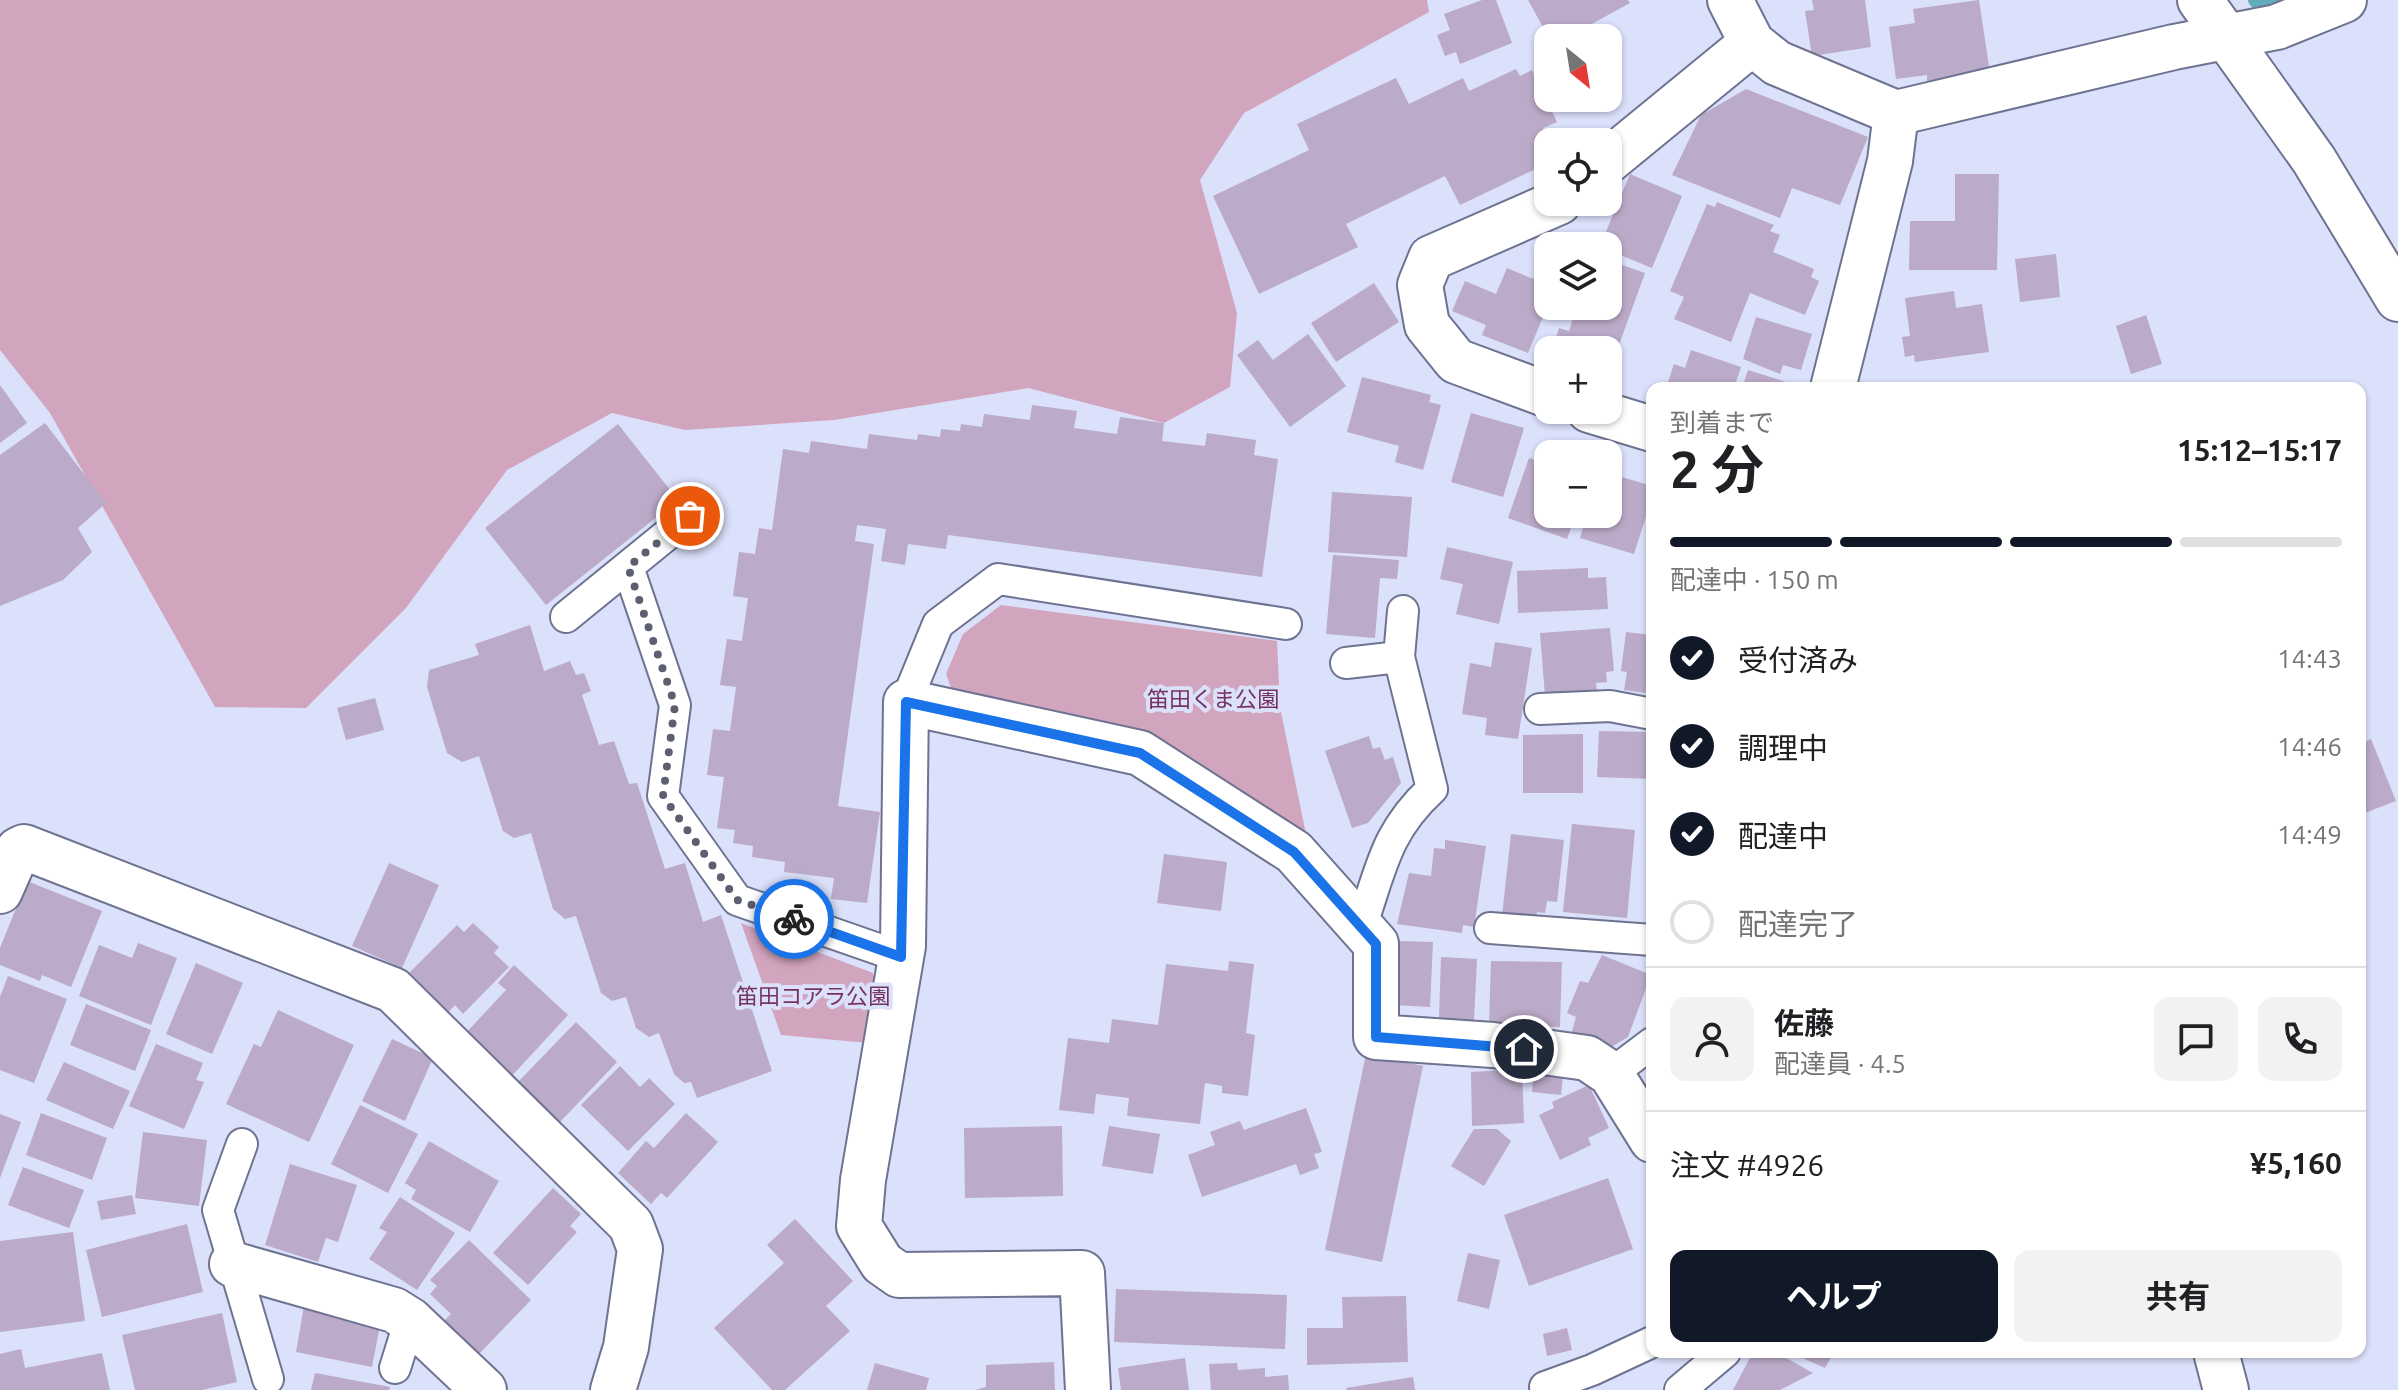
<!DOCTYPE html>
<html lang="ja">
<head>
<meta charset="utf-8">
<style>
	body { margin:0; font-family:Ubuntu,"Noto Sans JP",sans-serif; background:#f2f2f2; color:#202124; height:100vh; display:flex; flex-direction:column; font-size:30px; white-space:nowrap }
	* { box-sizing:border-box; margin:0 }
	p { font-size:26px; color:#757577 }
	.icon { flex:none; width:44px; height:44px; fill:none; stroke:currentColor; stroke-width:2; stroke-linecap:round; stroke-linejoin:round }
	.map { position:relative; flex:1; overflow:hidden }
	.side { position:absolute; left:1646px; top:382px; width:720px; height:976px; display:flex; flex-direction:column; background:#fff; border-radius:16px; box-shadow:0 2px 6px #0004 }
	.side>* { flex:none }
	.needle { width:52px; rotate:150deg }
	.controls { position:absolute; left:1534px; top:24px; display:grid; gap:16px }
	.controls a { display:grid; place-items:center; width:88px; height:88px; border-radius:16px; background:#fff; box-shadow:0 2px 6px #0004; font-size:40px }
	.pin { position:absolute; display:grid; place-items:center; width:68px; height:68px; color:#fff; margin:-34px; border:4px solid #fff; border-radius:50%; box-shadow:0 2px 8px #0007 }
	.courier { position:absolute; display:grid; place-items:center; width:80px; height:80px; margin:-40px; border:6px solid #1a73e8; border-radius:50%; background:#fff; color:#222; box-shadow:0 2px 10px #0007 }
	.summary em { font-style:normal; font-weight:700 }
	.summary div { display:flex; flex-direction:column-reverse }
	.summary { display:flex; align-items:center; justify-content:space-between; height:136px; padding:0 24px }
	h1 { font-size:52px; font-weight:700; line-height:60px }
	.bar { display:grid; grid-template-columns:repeat(4,1fr); gap:12px 8px; align-content:center; height:96px; padding:0 24px }
	.bar i { height:10px; border-radius:6px; background:#e0e0e0 }
	.bar .active { background:#111827 }
	.bar p { grid-column:span 4 }
	.line { display:flex; align-items:center; gap:20px; padding:0 24px; border-top:2px solid #e0e0e0 }
	.line div { flex:1 }
	.round { display:grid; place-items:center; flex:none; width:84px; height:84px; border-radius:16px; background:#f2f2f2 }
	ol { padding:0 24px; list-style:none }
	li { display:flex; align-items:center; gap:24px; height:88px }
	li p { margin-inline-start:auto }
	li .icon { padding:8px; border-radius:50%; background:#111827; color:#fff; stroke-width:4 }
	li:last-child { color:#757577 }
	li i { width:44px; height:44px; border:4px solid #e0e0e0; border-radius:50% }
	.cta { display:flex; gap:16px; margin-top:auto; padding:16px 24px }
	.cta a { flex:1; height:92px; border-radius:16px; background:#111827; color:#fff; font-size:32px; font-weight:700; line-height:92px; text-align:center }
	.cta a+a { background:#f2f2f2; color:#202124 }
	.map>svg:first-child { display:block }
</style>
</head>
<body>
<div class="map">
<svg width="2398" height="1390" viewBox="0 0 2398 1390">
	<rect width="100%" height="100%" fill="#dbe0fb"/>
	<path fill="#d2a5bf" d="M0 0H1427L1429 12 1244 113 1200 180 1237 313 1230 387 1164 423 1028 388 834 420 685 430 612 413 507 470 406 608 306 708 215 707 50 413 0 350Z
		M1001 605 1277 641 1280 707 1307 839 954 696 946 674 963 634Z
		M741 923 873 973 878 999 868 1043 781 1035Z"/>
	<g fill="none" stroke-linecap="round" stroke-linejoin="round">
		<path stroke="#62adba" stroke-width="16" d="M2256 0 2263 5 2276 0"/>
	</g>
	<path fill="#bbaac8" d="M1482 0H1496L1512 43 1460 64 1456 52 1445 56 1437 35 1450 30 1444 14Z
		M1528 0H1628L1630 3 1566 38H1549Z
		M1812 0H1865L1871 47 1812 56 1805 11 1814 10Z
		M1979 0 1990 73 1927 81V75L1896 79 1889 27 1915 23 1913 9Z
		M1516 69 1520 76 1532 70 1557 122 1543 128 1549 142 1548 163 1460 205 1445 176 1346 224 1358 247 1259 294 1213 196 1309 150 1297 124 1396 78 1409 104 1463 78 1469 91Z
		M1746 89 1868 137 1840 205 1792 188 1780 218 1672 175 1701 115Z
		M1630 174 1682 196 1652 268 1608 250V246H1600Z
		M1955 174H1999L1997 270H1909L1910 221H1955Z
		M1717 202 1774 225 1770 231 1780 235 1773 252 1814 269 1811 277 1819 281 1805 315 1750 293 1731 342 1674 319 1684 297 1670 291 1707 204 1715 207Z
		M1549 241 1560 246H1548V305L1528 353 1482 335 1486 325 1452 311 1465 281 1496 294 1507 268 1533 279Z
		M2056 254 2060 297 2020 302 2015 259Z
		M1608 260 1645 273 1611 367 1608 350H1552L1559 328 1569 331 1574 315 1568 313 1570 306H1608Z
		M1374 283 1399 322 1336 362 1311 323Z
		M1954 291 1956 308 1982 304 1989 352 1915 362 1914 355 1905 357 1902 337 1910 336 1905 298Z
		M2146 315 2162 364 2131 374 2116 326Z
		M1756 317 1812 334 1801 370 1783 365 1780 374 1743 359Z
		M1308 334 1346 386 1290 427 1237 355 1258 340 1273 360Z
		M1691 350 1741 367 1734 388H1666L1674 364 1685 368Z
		M1748 370 1802 387V388H1742Z
		M1362 377 1431 395 1429 402 1441 405 1423 470 1395 462 1399 446 1347 432Z
		M0 385 27 423 0 443Z
		M1032 405 1077 411 1074 428 1117 434 1120 417 1164 423 1162 441 1205 446 1207 433 1256 440 1254 455 1278 459 1262 577 948 535 946 549 908 544 905 565 881 561 886 529 857 525 855 541 874 544 838 806 880 812 867 903 831 899 834 878 784 872 785 862 752 857 753 846 733 843 735 830 717 828 724 777 707 775 713 729 730 731 736 687 720 685 727 639 742 641 748 598 733 596 739 552 755 554 759 528 772 530 783 449 809 453 811 441 867 449 869 434 917 440 918 434 940 437 941 429 960 431 961 424 982 427 984 414 1030 420Z
		M1471 413 1524 428 1503 497 1451 482Z
		M45 423 106 503 78 528 92 552 63 580 0 606V455Z
		M618 424 678 500 546 605 485 528Z
		M1529 458 1548 465V514H1576L1567 539 1508 518Z
		M1608 473 1652 486V498L1634 554 1580 538 1587 514H1608Z
		M1332 492 1412 497 1407 557 1328 552Z
		M1447 547 1513 562 1499 624 1456 614 1463 584 1440 579Z
		M1333 555 1399 560 1397 579 1380 578 1375 638 1326 634Z
		M1588 568V578L1606 577 1608 609 1518 613 1517 571Z
		M530 625 544 671 570 661 576 675 584 673 591 691 582 695 599 745 614 741 629 784 637 783 665 869 685 863 703 922 721 915 772 1071 697 1098 691 1082 684 1083 674 1074 659 1033 649 1037 636 1028 626 997 612 1001 601 993 576 916 565 919 553 909 531 833 514 838 503 831 479 756 462 762 447 753 427 687 429 670 479 655 475 644Z
		M1610 628 1614 671 1606 672 1607 682 1596 683 1597 692 1545 696 1540 633Z
		M1626 632 1652 635V694L1624 690 1627 672 1621 671Z
		M1495 642 1532 648 1518 739 1485 735 1487 718 1462 714 1470 663 1491 667Z
		M375 698 384 730 346 740 337 708Z
		M1599 731 1652 732V779L1597 777Z
		M1583 734V793H1523V735Z
		M1369 736 1373 749 1380 747 1385 760 1393 757 1401 783 1368 823 1352 828 1325 751Z
		M2371 739 2396 801 2362 814 2360 744Z
		M1572 824 1635 830 1627 918 1563 912Z
		M1511 834 1564 840 1557 902 1547 901 1545 913 1537 912 1535 921 1502 916Z
		M1445 840 1486 846 1474 927 1463 925 1462 933 1397 924 1409 873 1431 876 1434 848 1445 849Z
		M1164 854 1227 862 1221 911 1157 903Z
		M389 863 439 885 402 968 352 946Z
		M27 881 102 911 71 987 42 975 40 981 0 965V948Z
		M473 923 499 947 494 953 509 967 463 1014 455 1005 444 1017 413 986 417 981 409 973 457 925 464 932Z
		M1397 941 1433 942 1430 1007 1393 1005Z
		M138 943 177 958 151 1025 79 996 99 945 132 958Z
		M1602 955 1651 975 1628 1037 1608 1049 1571 1035 1576 1017 1567 1013 1580 981 1588 983Z
		M1441 957 1477 959 1474 1021 1439 1019Z
		M1229 961 1254 964 1246 1033 1255 1035 1248 1096 1222 1093V1086L1205 1083 1200 1124 1127 1116 1129 1098 1096 1094 1094 1114 1059 1110 1068 1038 1109 1043 1112 1019 1158 1025 1166 964 1228 971Z
		M1491 961 1562 962 1560 1027 1489 1025Z
		M196 963 243 983 212 1054 166 1034Z
		M514 965 568 1015 509 1079 463 1036 506 990 498 983Z
		M8 976 67 999 34 1083 0 1070V997Z
		M86 1004 151 1030 135 1071 70 1045Z
		M278 1010 354 1045 309 1142 226 1104 254 1044 261 1047Z
		M576 1022 617 1062 560 1122 518 1082Z
		M392 1039 433 1058 405 1121 362 1101Z
		M156 1044 203 1063 196 1080 204 1082 184 1129 129 1106Z
		M1366 1054 1423 1066 1382 1262 1325 1250Z
		M64 1062 130 1091 113 1129 46 1100Z
		M1534 1065 1564 1067 1561 1095 1532 1092Z
		M620 1066 640 1087 649 1078 675 1104 628 1151 581 1105Z
		M1522 1069 1524 1123 1472 1126 1471 1072Z
		M1589 1085 1609 1128 1588 1138 1591 1145 1560 1160 1539 1115 1554 1108 1552 1102Z
		M360 1105 418 1134 388 1193 331 1164Z
		M1306 1108 1322 1152 1314 1154 1319 1168 1300 1175 1296 1164 1202 1197 1188 1155 1215 1145 1210 1132 1240 1121 1244 1130Z
		M41 1113 107 1138 92 1180 26 1155Z
		M686 1113 718 1142 667 1198 661 1193 651 1204 618 1173 646 1141 654 1148Z
		M0 1114 21 1122 0 1178Z
		M1062 1126 1063 1196 965 1198 964 1128Z
		M1109 1126 1160 1134 1153 1174 1102 1166Z
		M1474 1129H1497L1511 1141 1484 1186 1451 1166Z
		M143 1132 207 1140 199 1206 135 1198Z
		M429 1141 499 1181 470 1232 411 1199 416 1190 405 1183Z
		M290 1164 357 1185 338 1242 326 1238 318 1262 265 1245Z
		M23 1167 84 1190 69 1228 8 1205Z
		M1608 1178 1633 1249 1529 1286 1504 1215Z
		M553 1188 581 1214 570 1226 577 1232 528 1285 493 1253Z
		M132 1195 136 1214 101 1220 97 1201Z
		M400 1197 455 1233 417 1290 369 1259 387 1232 379 1228Z
		M795 1219 853 1281 826 1306 850 1331 785 1390H772L714 1328 784 1263 767 1245Z
		M187 1224 203 1292 102 1317 86 1250Z
		M73 1232 85 1321 0 1332V1241Z
		M469 1240 531 1300 478 1355 443 1322 451 1314 430 1294 437 1286 430 1280Z
		M1468 1253 1500 1260 1489 1309 1457 1301Z
		M1116 1289 1287 1295 1285 1349 1114 1342Z
		M1406 1296 1408 1362 1307 1365V1328H1343L1342 1297Z
		M304 1306 381 1320 372 1367 296 1352Z
		M222 1313 237 1382 202 1390H135L122 1335Z
		M1567 1328 1572 1350 1547 1356 1543 1334Z
		M21 1349 25 1368 102 1353 110 1390H0V1354Z
		M1753 1352H1776L1813 1373 1780 1390H1733Z
		M1789 1352H1834L1825 1368Z
		M1185 1358 1189 1390H1121L1118 1368Z
		M1054 1362 1055 1390H975L986 1387V1365Z
		M875 1363 929 1378 926 1390H867Z
		M1237 1363 1238 1370 1265 1368V1377L1288 1375 1289 1390H1211L1209 1364Z
		M315 1373 390 1387 389 1390H311Z
		M1413 1377 1415 1390H1347L1346 1388Z"/>
	<g fill="none" stroke-linecap="round" stroke-linejoin="round">
		<defs>
			<path id="lane" d="M628 567 675 705 663 796 737 900 901 957
				M566 617 690 516
				M1346 663 1399 657
				M906 702 938 624 998 579 1286 624
				M1540 709 1610 706 1652 714
				M1361 927C1381 870 1385 832 1432 789L1399 657 1403 611
				M1490 928 1652 940
				M1611 1074 1652 1043
				M242 1144 218 1210 268 1379
				M395 1368 410 1320
				M1545 1387 1592 1370 1652 1342
				M1680 1390 1725 1352"/>
			<path id="street" d="M1730 0 1752 43 1777 63 1896 113
				M1608 161 1752 43
				M1833 388 1890 161 1896 113 2174 47 2277 27 2344 0
				M1548 395 1456 361 1427 325 1420 285 1431 258 1559 202
				M1589 410 1652 429
				M0 891 18 850 24 847 393 990 631 1225 640 1249 626 1347 613 1390
				M232 1264 394 1310 410 1320 484 1390
				M2216 1352 2226 1390
				M1088 1390 1082 1273 899 1275 882 1263 859 1226 863 1180 903 946 906 702 1140 753 1294 852 1376 944V1037L1493 1045 1587 1058 1611 1074 1652 1140"/>
			<path id="secondary" d="M2200 0 2314 160 2398 299"/>
		</defs>
		<use href="#lane" stroke="#6d7390" stroke-width="34"/>
		<use href="#street" stroke="#6d7390" stroke-width="48"/>
		<use href="#secondary" stroke="#6d7390" stroke-width="48"/>
		<use href="#lane" stroke="#fff" stroke-width="30"/>
		<use href="#street" stroke="#fff" stroke-width="44"/>
		<use href="#secondary" stroke="#fff" stroke-width="44"/>
	</g>
	<g fill="none" stroke-linecap="round" stroke-linejoin="round">
		<path stroke="#5c5f6f" stroke-width="8" stroke-dasharray="0 14.4" d="M690 516 628 567 675 705 663 796 737 900 794 919"/>
		<path stroke="#1a73e8" stroke-width="10" d="M794 919 901 957 906 702 1140 753 1294 852 1376 944V1037L1524 1049"/>
	</g>
	<g text-anchor="middle" dominant-baseline="central" stroke-width="8" stroke-linejoin="round" paint-order="stroke">
		<g font-size="22" fill="#75335c" stroke="#dbe0fb">
			<text x="1213" y="698">笛田くま公園</text>
			<text x="813" y="995">笛田コアラ公園</text>
		</g>
	</g>
</svg>
<div class="controls">
<a><svg class="needle" viewBox="-14 -14 28 28"><path d="M0-13l5 13h-10z" fill="#e53935"/><path d="M0 13l5-13h-10z" fill="#757577"/></svg></a>
<a><svg class="icon" aria-label="locate" viewBox="0 0 24 24"><circle cx="12" cy="12" r="6"/><path d="M12 2v4M12 18v4M2 12h4M18 12h4"/></svg></a>
<a><svg class="icon" aria-label="layers" viewBox="0 0 24 24"><path d="M12 4l9 5-9 5-9-5zM3 14l9 5 9-5"/></svg></a>
<a>+</a>
<a>−</a>
</div>
<div class="pin" style="left:690px;top:516px;background:#ea580c"><svg class="icon" aria-label="bag" viewBox="0 0 24 24"><path d="M5 8h14l-1 12H6zM9 8a3 3 0 0 1 6 0"/></svg></div>
<div class="pin" style="left:1524px;top:1049px;background:#1f2937"><svg class="icon" aria-label="home" viewBox="0 0 24 24"><path d="M3 11l9-7 9 7M6 9v11h12V9"/></svg></div>
<div class="courier" style="left:794px;top:919px"><svg class="icon" aria-label="bike" viewBox="0 0 24 24"><circle cx="6" cy="16" r="4"/><circle cx="18" cy="16" r="4"/><path d="M6 16l4-8h5l3 8M10 8l3 8H6M13 5h3"/></svg></div>
<section class="side">
<div class="summary"><div><h1>2 分</h1><p>到着まで</p></div><em>15:12–15:17</em></div>
<div class="bar"><i class="active"></i><i class="active"></i><i class="active"></i><i></i><p>配達中 · 150 m</p></div>
<ol>
<li><svg class="icon" aria-label="check" viewBox="0 0 24 24"><path d="M5 12l5 5 9-10"/></svg>受付済み<p>14:43</p></li>
<li><svg class="icon" aria-label="check" viewBox="0 0 24 24"><path d="M5 12l5 5 9-10"/></svg>調理中<p>14:46</p></li>
<li><svg class="icon" aria-label="check" viewBox="0 0 24 24"><path d="M5 12l5 5 9-10"/></svg>配達中<p>14:49</p></li>
<li><i></i>配達完了</li>
</ol>
<div class="line" style="height:144px"><a class="round"><svg class="icon" aria-label="person" viewBox="0 0 24 24"><circle cx="12" cy="8" r="4"/><path d="M4 21q1-7 8-7t8 7"/></svg></a><div><b>佐藤</b><p>配達員 · 4.5</p></div><a class="round"><svg class="icon" aria-label="chat" viewBox="0 0 24 24"><path d="M4 5h16v11H9l-5 4z"/></svg></a><a class="round"><svg class="icon" aria-label="phone" viewBox="0 0 24 24"><path d="M5 4h4l2 5-3 2q2 4 5 5l2-3 5 2v4C11 20 4 13 5 4z"/></svg></a></div>
<div class="line" style="height:104px"><div>注文 #4926</div><b>¥5,160</b></div>
<div class="cta"><a>ヘルプ</a><a>共有</a></div>
</section>
</div>
</body>
</html>
